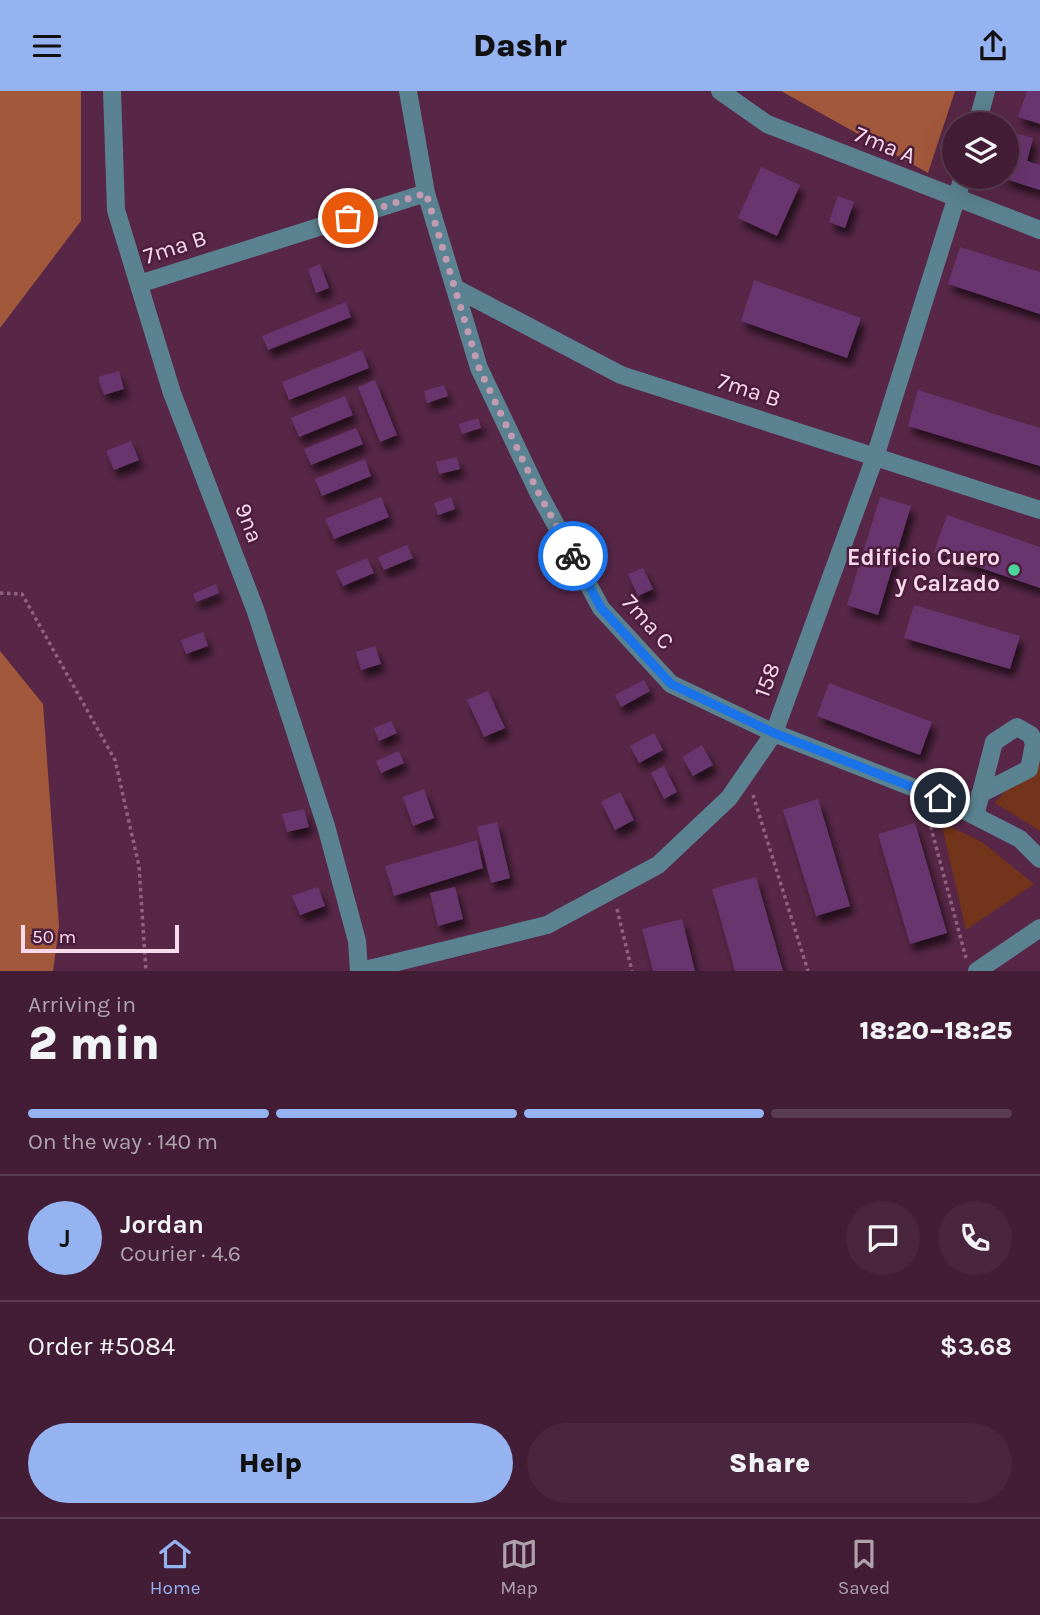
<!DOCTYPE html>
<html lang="en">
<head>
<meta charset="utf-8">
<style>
	body { margin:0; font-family:Karla,sans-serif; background:#49263d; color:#f1f3f6; height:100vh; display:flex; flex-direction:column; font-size:26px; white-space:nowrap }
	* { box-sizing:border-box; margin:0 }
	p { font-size:23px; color:#aea2ad }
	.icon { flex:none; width:38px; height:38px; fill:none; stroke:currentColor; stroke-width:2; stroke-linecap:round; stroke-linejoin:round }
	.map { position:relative; height:880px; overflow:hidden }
	.sheet { display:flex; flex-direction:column; background:#421d35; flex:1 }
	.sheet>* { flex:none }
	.controls { position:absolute; left:942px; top:21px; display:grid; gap:14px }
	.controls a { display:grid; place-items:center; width:77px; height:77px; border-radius:50%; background:#421d35; box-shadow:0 7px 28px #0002,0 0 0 2px #5a3b50; font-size:35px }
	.scale { position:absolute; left:21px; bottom:18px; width:158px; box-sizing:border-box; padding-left:7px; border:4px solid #f9daec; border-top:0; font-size:19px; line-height:24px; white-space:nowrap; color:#f9daec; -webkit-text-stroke:5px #4c1d3c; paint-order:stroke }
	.pin { position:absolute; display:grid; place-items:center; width:60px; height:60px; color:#fff; margin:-30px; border:4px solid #fff; border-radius:50%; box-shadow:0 2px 7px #0007 }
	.courier { position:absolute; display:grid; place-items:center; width:70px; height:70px; margin:-35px; border:5px solid #1a73e8; border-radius:50%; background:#fff; color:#222; box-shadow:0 2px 9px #0007 }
	.summary em { font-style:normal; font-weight:800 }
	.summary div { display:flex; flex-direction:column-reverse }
	.summary { display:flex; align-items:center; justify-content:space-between; height:119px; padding:0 28px }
	h1 { font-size:46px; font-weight:800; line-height:52px }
	.bar { display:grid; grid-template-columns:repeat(4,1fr); gap:10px 7px; align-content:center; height:84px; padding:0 28px }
	.bar i { height:9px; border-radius:5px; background:#5a3b50 }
	.bar .selected { background:#95b2f1 }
	.bar p { grid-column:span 4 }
	.line { display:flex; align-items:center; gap:18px; padding:0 28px; border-top:2px solid #5a3b50 }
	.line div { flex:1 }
	.round { display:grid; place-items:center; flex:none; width:74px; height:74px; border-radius:37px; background:#49263d }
	.action { display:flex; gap:14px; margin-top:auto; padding:14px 28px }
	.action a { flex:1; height:80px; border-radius:42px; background:#95b2f1; color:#111; font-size:28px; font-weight:800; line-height:80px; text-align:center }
	.action a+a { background:#49263d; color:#f1f3f6 }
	header { display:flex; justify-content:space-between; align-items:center; height:91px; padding:0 28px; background:#95b2f1; color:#111; font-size:32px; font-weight:800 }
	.tab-bar { display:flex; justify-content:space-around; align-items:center; height:98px; border-top:2px solid #5a3b50; background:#421d35; font-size:19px; color:#aea2ad }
	.tab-bar a { display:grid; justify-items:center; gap:4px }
	.tab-bar .selected { color:#95b2f1 }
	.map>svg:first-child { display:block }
</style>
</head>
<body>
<header><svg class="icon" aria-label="menu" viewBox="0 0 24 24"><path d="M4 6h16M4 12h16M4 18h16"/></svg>Dashr<svg class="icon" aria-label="share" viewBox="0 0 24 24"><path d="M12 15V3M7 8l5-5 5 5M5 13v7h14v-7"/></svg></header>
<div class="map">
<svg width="1040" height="880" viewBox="0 0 1040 880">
	<defs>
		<filter id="shadow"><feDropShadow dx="4.5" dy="8" stdDeviation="3.5" flood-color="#0009"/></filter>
	</defs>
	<rect width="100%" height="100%" fill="#582747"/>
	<path fill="#72341a" d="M1040 657V740L995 712Z
		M941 731 982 751 1034 793 966 839Z"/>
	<path fill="#a2583a" d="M0 0H81V130L0 237Z
		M781 0H955L928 82Z
		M0 560 43 613 59 835 53 880H0Z"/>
	<path fill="#68366e" filter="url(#shadow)" d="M1027 0H1040V33L1018 26Z
		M1015 42 1033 47 1027 70 1040 74V99L999 86H1006V70Z
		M761 76 800 94 777 145 738 127Z
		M838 105 854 111 845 137 829 131Z
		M960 156 1040 181V223L948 193Z
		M320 173 329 197 316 202 308 178Z
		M754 189 861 227 847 267 741 230Z
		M346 211 351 226 268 259 262 245Z
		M362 259 369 277 289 309 282 291Z
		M119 280 124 298 104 304 98 286Z
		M375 289 397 344 380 351 358 296Z
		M444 294 448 305 427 312 424 300Z
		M918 299 1040 337V375L908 335Z
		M345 305 353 324 299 346 291 327Z
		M478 327 481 337 462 343 459 333Z
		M356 337 363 353 311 374 304 358Z
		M131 350 139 369 114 379 106 360Z
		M457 366 460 378 439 383 436 371Z
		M365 368 371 385 322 405 315 388Z
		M381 406 389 426 334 448 325 428Z
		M451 406 455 418 438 424 434 412Z
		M880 406 911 415 878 524 847 514Z
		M947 424 1040 456V497L934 461Z
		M407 454 413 467 384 479 378 466Z
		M367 467 374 482 343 495 336 480Z
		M643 477 653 498 638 505 628 483Z
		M216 493 219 502 196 511 193 503Z
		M914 514 1020 545 1010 578 904 547Z
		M203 541 208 555 186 563 181 549Z
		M375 555 381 573 361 579 356 561Z
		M644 589 650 600 621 616 615 604Z
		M829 592 932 631 920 664 817 625Z
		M488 600 505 637 484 646 467 609Z
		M391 630 397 642 379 650 374 637Z
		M654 642 663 659 639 672 630 655Z
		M702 654 713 674 693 685 682 666Z
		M399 660 404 672 381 682 376 670Z
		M664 675 677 701 664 708 651 682Z
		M424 698 434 727 413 735 403 706Z
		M620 701 634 729 615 739 601 711Z
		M818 708 850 815 816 825 783 719Z
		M304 718 309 736 287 741 282 723Z
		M497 731 510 787 491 792 477 736Z
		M915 732 947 842 910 853 878 743Z
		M477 749 483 777 394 805 385 775Z
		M756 786 783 880H735L712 798Z
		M318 796 325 815 300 824 292 805Z
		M455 796 463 828 438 835 430 802Z
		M682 828 695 880H653L642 838Z"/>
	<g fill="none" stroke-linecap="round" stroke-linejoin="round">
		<path stroke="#8e637f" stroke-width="3.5" stroke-dasharray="3.5 3.5" stroke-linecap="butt" d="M0 502 22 503 115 669 139 775 146 880
			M753 704 808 880
			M927 722 966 867
			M617 818 632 880"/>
		<path stroke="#5b8290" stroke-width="18" d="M112 0 116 119 172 302 255 518 326 735 357 850 359 880
			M408 0 426 102 479 277 538 401 601 517 671 593 774 642 940 707 1020 748 1040 768
			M720 0 767 33 1040 139
			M977 33 986 0
			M139 193 426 102
			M455 197 621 284 1040 419
			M975 725 994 651 1017 636 1031 644 1034 653 1029 678 980 703
			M361 880 547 834 658 774 729 707 774 642 875 366 963 86
			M977 880 1040 837"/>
	</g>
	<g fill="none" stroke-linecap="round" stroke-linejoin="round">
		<path stroke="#c19bb2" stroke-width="7" stroke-dasharray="0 12.6" d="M348 127 426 102 479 277 538 401 573 465"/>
		<path stroke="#1a73e8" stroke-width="9" d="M573 465 601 517 671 593 774 642 940 707"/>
	</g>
	<circle fill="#4ad49c" stroke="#4c1d3c" stroke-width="2.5" cx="1014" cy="479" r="7"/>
	<g text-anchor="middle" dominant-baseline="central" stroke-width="5" stroke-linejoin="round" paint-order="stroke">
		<g font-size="23" fill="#f9daec" stroke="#4c1d3c">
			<text transform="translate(885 54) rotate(22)">7ma A</text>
			<text transform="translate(175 156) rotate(-18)">7ma B</text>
			<text transform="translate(749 299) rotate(18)">7ma B</text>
			<text transform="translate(249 432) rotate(69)">9na</text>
			<text transform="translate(648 531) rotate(48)">7ma C</text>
			<text transform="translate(767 589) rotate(-70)">158</text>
		</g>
		<g font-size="23" font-weight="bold" fill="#f9daec" stroke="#4c1d3c" text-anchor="end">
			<text x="1000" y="466">Edificio Cuero<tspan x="1000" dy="26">y Calzado</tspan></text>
		</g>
	</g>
</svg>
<div class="controls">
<a><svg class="icon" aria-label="layers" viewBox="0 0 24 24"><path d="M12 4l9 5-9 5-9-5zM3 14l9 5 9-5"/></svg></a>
</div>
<div class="scale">50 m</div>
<div class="pin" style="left:348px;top:127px;background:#ea580c"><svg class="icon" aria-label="bag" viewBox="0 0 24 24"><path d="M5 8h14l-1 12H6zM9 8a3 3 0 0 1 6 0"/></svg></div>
<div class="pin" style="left:940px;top:707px;background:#1f2937"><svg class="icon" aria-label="home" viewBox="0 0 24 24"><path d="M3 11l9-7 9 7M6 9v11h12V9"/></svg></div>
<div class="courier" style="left:573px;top:465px"><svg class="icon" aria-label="bike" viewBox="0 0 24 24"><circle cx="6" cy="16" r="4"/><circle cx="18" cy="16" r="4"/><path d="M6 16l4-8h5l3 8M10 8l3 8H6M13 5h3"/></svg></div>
</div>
<section class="sheet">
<div class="summary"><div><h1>2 min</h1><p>Arriving in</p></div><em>18:20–18:25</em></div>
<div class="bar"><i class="selected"></i><i class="selected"></i><i class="selected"></i><i></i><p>On the way · 140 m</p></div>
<div class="line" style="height:126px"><b class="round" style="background:#95b2f1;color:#111">J</b><div><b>Jordan</b><p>Courier · 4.6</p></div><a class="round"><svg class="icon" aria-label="chat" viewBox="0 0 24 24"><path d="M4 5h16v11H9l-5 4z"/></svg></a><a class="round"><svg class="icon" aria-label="phone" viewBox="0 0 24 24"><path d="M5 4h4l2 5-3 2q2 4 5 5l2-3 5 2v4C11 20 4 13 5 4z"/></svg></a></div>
<div class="line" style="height:91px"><div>Order #5084</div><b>$3.68</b></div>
<div class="action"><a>Help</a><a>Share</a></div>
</section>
<nav class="tab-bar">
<a class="selected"><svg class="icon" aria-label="home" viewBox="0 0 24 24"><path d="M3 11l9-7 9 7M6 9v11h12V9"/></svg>Home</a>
<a><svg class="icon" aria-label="map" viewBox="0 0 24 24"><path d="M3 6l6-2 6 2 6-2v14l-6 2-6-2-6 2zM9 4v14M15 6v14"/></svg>Map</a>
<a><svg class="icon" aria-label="saved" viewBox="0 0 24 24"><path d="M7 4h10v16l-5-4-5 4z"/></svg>Saved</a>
</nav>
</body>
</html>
